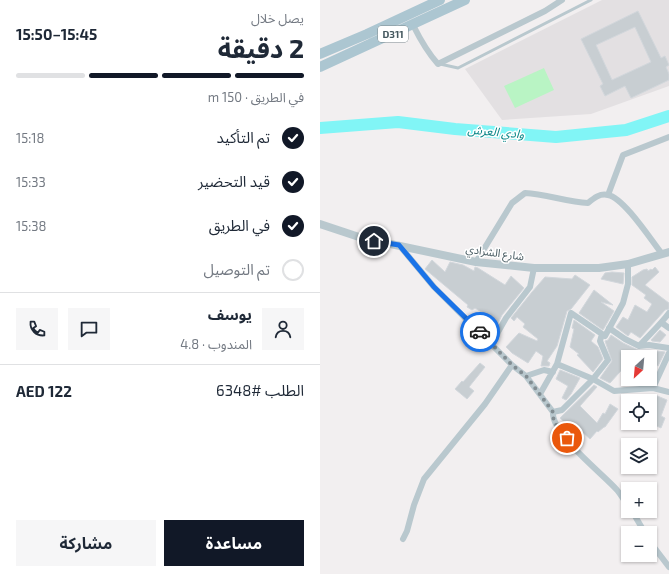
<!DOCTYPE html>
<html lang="ar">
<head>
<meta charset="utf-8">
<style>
	body { margin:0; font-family:"Exo 2","Noto Sans Arabic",sans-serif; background:#f6f6f7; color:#1f2937; direction:rtl; height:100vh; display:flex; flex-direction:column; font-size:15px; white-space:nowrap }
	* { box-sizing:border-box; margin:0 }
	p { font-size:13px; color:#747a83 }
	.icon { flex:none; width:22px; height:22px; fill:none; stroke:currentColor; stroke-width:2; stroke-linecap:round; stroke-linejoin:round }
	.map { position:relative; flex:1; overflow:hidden; direction:ltr }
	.side { display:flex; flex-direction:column; background:#fff; width:320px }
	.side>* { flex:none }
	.needle { width:26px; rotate:206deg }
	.fabs { position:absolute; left:301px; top:350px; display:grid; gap:8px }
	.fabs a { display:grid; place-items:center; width:36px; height:36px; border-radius:0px; background:#fff; box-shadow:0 1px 3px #0004; font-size:20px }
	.pin { position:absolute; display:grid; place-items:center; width:34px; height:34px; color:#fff; margin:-17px; border:2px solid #fff; border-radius:50%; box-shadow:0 1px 4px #0007 }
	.courier { position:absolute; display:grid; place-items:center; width:40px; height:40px; margin:-20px; border:3px solid #1a73e8; border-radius:50%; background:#fff; color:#222; box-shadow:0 1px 5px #0007 }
	.head em { font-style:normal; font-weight:700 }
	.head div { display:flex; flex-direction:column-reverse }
	.head { display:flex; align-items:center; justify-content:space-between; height:68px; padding:0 16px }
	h1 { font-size:26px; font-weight:700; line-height:30px }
	.bar { display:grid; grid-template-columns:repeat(4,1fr); gap:6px 4px; align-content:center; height:48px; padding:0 16px }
	.bar i { height:5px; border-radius:3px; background:#e0e1e3 }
	.bar .active { background:#111827 }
	.bar p { grid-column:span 4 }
	.line { display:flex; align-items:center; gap:10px; padding:0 16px; border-top:1px solid #e0e1e3 }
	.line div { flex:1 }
	.round { display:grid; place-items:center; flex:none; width:42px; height:42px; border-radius:0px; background:#f6f6f7 }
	ol { padding:0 16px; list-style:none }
	li { display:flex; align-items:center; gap:12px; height:44px }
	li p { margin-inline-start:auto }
	li .icon { padding:4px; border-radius:50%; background:#111827; color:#fff; stroke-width:4 }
	li:last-child { color:#747a83 }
	li i { width:22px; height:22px; border:2px solid #e0e1e3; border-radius:50% }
	.button { display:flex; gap:8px; margin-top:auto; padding:8px 16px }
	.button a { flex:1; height:46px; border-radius:0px; background:#111827; color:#fff; font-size:16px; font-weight:700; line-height:46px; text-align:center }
	.button a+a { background:#f6f6f7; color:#1f2937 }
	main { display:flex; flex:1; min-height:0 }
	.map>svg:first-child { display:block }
</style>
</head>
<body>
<main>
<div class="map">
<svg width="349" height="574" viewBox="0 0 349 574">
	<rect width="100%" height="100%" fill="#f2eff0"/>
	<path fill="#e3e0e2" d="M282 0H349V86L271 114 182 120 145 69Z"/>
	<path fill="#b9f4c4" d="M224 68 234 90 195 108 184 86Z"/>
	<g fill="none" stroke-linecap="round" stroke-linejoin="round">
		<path stroke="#81f5f6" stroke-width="12" d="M0 128 78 122 135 129 236 137 306 130 349 116"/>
	</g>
	<path fill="#c8ced2" stroke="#d2d7dc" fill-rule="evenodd" d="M318 11 341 58 345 56 349 65 346 67 349 74V80L311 98 305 86 285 96 280 86 283 84 261 39ZM315 27 331 62 292 80 276 45Z
		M112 260 125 272 130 262 143 265 154 271 155 267 158 268 185 285 191 276 204 288 182 315 173 333 165 329 171 318 155 308 152 310 147 307 148 305 105 269Z
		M335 267 339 272 325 285 349 303V309L345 310 320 338 311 332 308 336 296 327 303 317 308 320 315 305 327 312 332 304 324 298 326 295 312 285V277L323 270 327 269 328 271 331 269 332 270Z
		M292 272 304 273 303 284 281 279 285 273Z
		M255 275 270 285 251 309 247 311 237 346 227 361 230 363 229 366H221L223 356 216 351 208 363 192 353 186 347 199 333 217 341 218 339 203 327 205 324 197 317 194 321 191 318 212 292 225 277 252 279Z
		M274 290 293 305 281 302 294 311 283 330 259 313Z
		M254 320 275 335 271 341 278 347 283 359 273 372 257 355 259 354 250 347 254 329 252 328Z
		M340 330 346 335 340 342 332 341 331 340Z
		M152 332 163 344 158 349 147 337Z
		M291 335 303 343 318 350H329L345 352 338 366 335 364 330 373V363L337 357H308V363L290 383 280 378 292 361 285 341 288 340Z
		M160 363 165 367 149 387 154 391 147 399 135 389 142 381 143 382Z
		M240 370 260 378 251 394 246 400 242 398 248 386 236 379Z
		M274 385 277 387 260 406 277 423 283 413 285 414 290 404 298 409 285 427H284L278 432 277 431 270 439 259 429 254 433 240 418Z
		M335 395 347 400 341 416 345 418 341 428 330 423V409Z"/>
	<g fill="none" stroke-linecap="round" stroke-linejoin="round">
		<path stroke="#b9c8ce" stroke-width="3" d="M120 64 138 68 271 0"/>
		<path stroke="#b9c8ce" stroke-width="6" d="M93 25C100 39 107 52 118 64L225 11 242 0
			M288 195 303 155 349 137
			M79 245 114 287 192 365 206 376 233 412C231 434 282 473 297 490 301 495 304 500 308 506
			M156 262 192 203 205 193C226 194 247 202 268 203 274 198 280 193 288 195 304 198 331 240 342 254
			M342 323 349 328
			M289 328 305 339 319 346 329 345 349 348
			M173 344 178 332 186 318 210 287 214 268
			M319 346C329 335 340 325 349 313
			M349 353 333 388 349 392
			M237 364 273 379 294 391 333 388
			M206 376 224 370 233 372
			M220 394 237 364 251 313 285 336 303 303 308 284V264
			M233 412 242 410 273 379 288 360 280 341 282 334
			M312 511 325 533
			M83 539 87 531 94 505 104 479 165 404 192 365
			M330 542 349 567"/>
		<path stroke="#b9c8ce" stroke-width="8" d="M0 224 42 238 156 262 214 268H279L308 264 349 252"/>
		<path stroke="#acc6d1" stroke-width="10" d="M0 54 47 34 120 0
			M0 67 145 0"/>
	</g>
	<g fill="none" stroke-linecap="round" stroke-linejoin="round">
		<path stroke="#828d92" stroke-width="4" stroke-dasharray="0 7.2" d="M160 332 192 365 206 376 233 412C232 423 240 430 247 438"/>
		<path stroke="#1a73e8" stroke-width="5" d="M54 241 79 245 114 287 160 332"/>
	</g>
	<g text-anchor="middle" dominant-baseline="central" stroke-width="3" stroke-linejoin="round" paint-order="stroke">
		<rect fill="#fff" stroke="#7d8a8f" stroke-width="1" x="58" y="26" width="30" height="16" rx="3"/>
		<g font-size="10" font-weight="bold" fill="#45585f">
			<text x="73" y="34">D311</text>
		</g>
		<g font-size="11" fill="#45585f" stroke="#fff">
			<text transform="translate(175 252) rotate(8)">شارع الشرادي</text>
		</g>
		<g font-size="12" font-style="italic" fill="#058485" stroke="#fff">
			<text transform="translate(176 131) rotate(5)">وادي العرش</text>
		</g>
	</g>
</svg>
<div class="fabs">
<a><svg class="needle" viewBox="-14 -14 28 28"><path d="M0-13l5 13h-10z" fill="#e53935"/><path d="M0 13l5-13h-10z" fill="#747a83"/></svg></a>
<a><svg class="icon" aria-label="locate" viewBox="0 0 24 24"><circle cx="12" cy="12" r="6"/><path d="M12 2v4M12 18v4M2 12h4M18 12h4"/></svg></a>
<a><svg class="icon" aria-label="layers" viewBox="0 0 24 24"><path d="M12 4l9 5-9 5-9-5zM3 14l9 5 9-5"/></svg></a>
<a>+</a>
<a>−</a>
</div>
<div class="pin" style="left:247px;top:438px;background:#ea580c"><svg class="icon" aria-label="bag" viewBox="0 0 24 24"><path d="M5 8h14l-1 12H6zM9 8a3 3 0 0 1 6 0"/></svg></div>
<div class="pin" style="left:54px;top:241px;background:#1f2937"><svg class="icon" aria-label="home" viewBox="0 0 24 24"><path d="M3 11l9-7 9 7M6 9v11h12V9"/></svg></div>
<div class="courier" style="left:160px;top:332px"><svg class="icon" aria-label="car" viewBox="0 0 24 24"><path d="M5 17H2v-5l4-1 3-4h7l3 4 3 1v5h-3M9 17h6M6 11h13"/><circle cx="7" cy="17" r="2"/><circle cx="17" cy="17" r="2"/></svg></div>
</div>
<section class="side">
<div class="head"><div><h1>2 دقيقة</h1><p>يصل خلال</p></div><em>15:45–15:50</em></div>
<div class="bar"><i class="active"></i><i class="active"></i><i class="active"></i><i></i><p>في الطريق · 150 m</p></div>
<ol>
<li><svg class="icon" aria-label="check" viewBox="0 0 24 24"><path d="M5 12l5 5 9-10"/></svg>تم التأكيد<p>15:18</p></li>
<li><svg class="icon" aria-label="check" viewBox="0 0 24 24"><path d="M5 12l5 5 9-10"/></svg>قيد التحضير<p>15:33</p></li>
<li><svg class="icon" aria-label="check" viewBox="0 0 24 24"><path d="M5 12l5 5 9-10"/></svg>في الطريق<p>15:38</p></li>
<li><i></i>تم التوصيل</li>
</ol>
<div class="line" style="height:72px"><a class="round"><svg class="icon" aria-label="person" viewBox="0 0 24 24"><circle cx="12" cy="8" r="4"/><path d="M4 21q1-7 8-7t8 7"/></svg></a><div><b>يوسف</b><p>المندوب · 4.8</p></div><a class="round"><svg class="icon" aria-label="chat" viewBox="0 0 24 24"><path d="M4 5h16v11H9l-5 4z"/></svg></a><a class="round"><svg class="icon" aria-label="phone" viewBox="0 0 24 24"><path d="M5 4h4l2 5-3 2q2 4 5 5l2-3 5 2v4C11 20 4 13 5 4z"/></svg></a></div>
<div class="line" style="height:52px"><div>الطلب #6348</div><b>AED 122</b></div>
<div class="button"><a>مساعدة</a><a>مشاركة</a></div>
</section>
</main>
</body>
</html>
